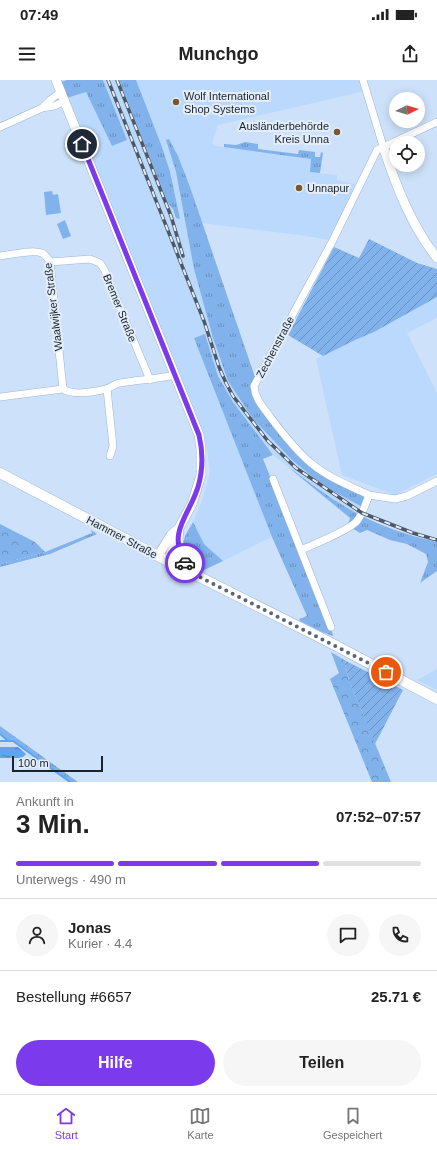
<!DOCTYPE html>
<html lang="de">
<head>
<meta charset="utf-8">
<style>
	body { margin:0; font-family:Helvetica,sans-serif; background:#f6f6f6; color:#222; height:100vh; display:flex; flex-direction:column; font-size:15px; white-space:nowrap }
	* { box-sizing:border-box; margin:0 }
	p { font-size:13px; color:#767676 }
	.icon { flex:none; width:22px; height:22px; fill:none; stroke:currentColor; stroke-width:2; stroke-linecap:round; stroke-linejoin:round }
	.map { position:relative; height:702px; overflow:hidden }
	.details { display:flex; flex-direction:column; background:#fff; flex:1 }
	.details>* { flex:none }
	.needle { width:26px; rotate:85deg }
	.fabs { position:absolute; left:389px; top:12px; display:grid; gap:8px }
	.fabs a { display:grid; place-items:center; width:36px; height:36px; border-radius:50%; background:#fff; box-shadow:0 2px 10px #0003; font-size:20px }
	.scale { position:absolute; left:12px; bottom:10px; width:91px; box-sizing:border-box; padding-left:4px; border:2px solid #19232d; border-top:0; font-size:11px; line-height:14px; white-space:nowrap; color:#19232d; -webkit-text-stroke:3px #e4eefa; paint-order:stroke }
	.pin { position:absolute; display:grid; place-items:center; width:34px; height:34px; color:#fff; margin:-17px; border:2px solid #fff; border-radius:50%; box-shadow:0 1px 4px #0007 }
	.courier { position:absolute; display:grid; place-items:center; width:40px; height:40px; margin:-20px; border:3px solid #7c3aed; border-radius:50%; background:#fff; color:#222; box-shadow:0 1px 5px #0007 }
	.summary em { font-style:normal; font-weight:800 }
	.summary div { display:flex; flex-direction:column-reverse }
	.summary { display:flex; align-items:center; justify-content:space-between; height:68px; padding:0 16px }
	h1 { font-size:26px; font-weight:800; line-height:30px }
	.bar { display:grid; grid-template-columns:repeat(4,1fr); gap:6px 4px; align-content:center; height:48px; padding:0 16px }
	.bar i { height:5px; border-radius:3px; background:#e0e0e0 }
	.bar .selected { background:#7c3aed }
	.bar p { grid-column:span 4 }
	.line { display:flex; align-items:center; gap:10px; padding:0 16px; border-top:1px solid #e0e0e0 }
	.line div { flex:1 }
	.round { display:grid; place-items:center; flex:none; width:42px; height:42px; border-radius:21px; background:#f6f6f6 }
	.cta { display:flex; gap:8px; margin-top:auto; padding:8px 16px }
	.cta a { flex:1; height:46px; border-radius:24px; background:#7c3aed; color:#fff; font-size:16px; font-weight:800; line-height:46px; text-align:center }
	.cta a+a { background:#f6f6f6; color:#222 }
	.status { display:flex; justify-content:space-between; align-items:center; height:28px; padding:0 20px; background:#fff; direction:ltr }
	.status svg { height:11px; fill:currentColor }
	header { display:flex; justify-content:space-between; align-items:center; height:52px; padding:0 16px; background:#fff; font-size:18px; font-weight:800 }
	.tabs { display:flex; justify-content:space-around; align-items:center; height:56px; border-top:1px solid #e0e0e0; background:#fff; font-size:11px; color:#767676 }
	.tabs a { display:grid; justify-items:center; gap:2px }
	.tabs .selected { color:#7c3aed }
	.map>svg:first-child { display:block }
</style>
</head>
<body>
<div class="status"><b>07:49</b><svg viewBox="0 0 49 12"><path d="M0 12V9h3v3zM5 12V6h3v6zM10 12V3h3v9zM15 12V0h3v12zM26 1h20v11H26zM47 4h2v5h-2z"/></svg></div>
<header><svg class="icon" aria-label="menu" viewBox="0 0 24 24"><path d="M4 6h16M4 12h16M4 18h16"/></svg>Munchgo<svg class="icon" aria-label="share" viewBox="0 0 24 24"><path d="M12 15V3M7 8l5-5 5 5M5 13v7h14v-7"/></svg></header>
<div class="map">
<svg width="437" height="702" viewBox="0 0 437 702">
	<defs>
		<pattern id="grass-tufts" width="24" height="20" patternUnits="userSpaceOnUse"><rect width="24" height="20" fill="#81b2eb"/><path d="M3 7l-1-3M5 7V3M7 7l1-3M15 17l-1-3M17 17v-4M19 17l1-3" fill="none" stroke="#6990bf"/></pattern>
		<pattern id="forest-crowns" width="20" height="18" patternUnits="userSpaceOnUse"><rect width="20" height="18" fill="#81b2eb"/><path d="M2 6a3 3 0 1 1 6 0M12 15a3 3 0 1 1 6 0" fill="none" stroke="#6990bf"/></pattern>
		<pattern id="garden-furrows" width="10" height="10" patternUnits="userSpaceOnUse"><rect width="10" height="10" fill="#81b2eb"/><path d="M-1 1l2-2M0 10L10 0M9 11l2-2" fill="none" stroke="#6990bf"/></pattern>
		<pattern id="water-ripples" width="26" height="14" patternUnits="userSpaceOnUse"><rect width="26" height="14" fill="#60a3ee"/><path d="M2 4q2-2 4 0t4 0M15 11q2-2 4 0t4 0" fill="none" stroke="#4e84c1"/></pattern>
	</defs>
	<rect width="100%" height="100%" fill="#cde2fa"/>
	<path fill="#bbd9fd" d="M103 0H363L366 10 361 12 218 45 212 63 217 66 312 79 310 92 337 95V100L355 104 330 160 300 155 201 143 190 107 169 59 166 61 176 92 194 189 213 258 228 301 253 339 276 364 314 398 333 411 362 427 357 434 340 424 288 387 273 375 233 322 218 296 205 254 195 258 272 457 223 481 204 464 193 442 203 418 210 392 207 370 201 350 67 18 86 12 112 66 127 60Z
		M437 217V238L407 253 437 313V394L395 415 342 395 316 279Z
		M437 589V610L417 600 428 594Z"/>
	<path fill="url(#grass-tufts)" d="M67 0H103L127 60 112 66 86 12 67 18 61 2Z
		M119 0H136L162 67 170 92 180 139 176 138 173 129 168 123Z
		M169 59 178 76 190 107 255 297 256 302 255 315 312 384 369 415 364 428 333 411 314 398 292 380 253 339 228 301 213 258 194 189 176 92 166 60Z
		M245 62 258 64V69L298 74 299 70 315 72V77H320L321 72 323 73 320 93 310 92 311 79 224 67V64L236 65Z
		M205 254 218 296 233 322 273 375 263 379 331 547 333 556 322 552 300 541 299 539 307 536 272 457 194 258Z
		M288 387C306 399 322 413 341 424 368 442 405 455 437 462V491L420 503 428 482 426 474 407 464 390 460 367 450 360 453 350 447 348 444 350 438Z
		M193 442 204 464 223 481 204 490C195 482 182 473 184 460 185 454 190 448 193 442Z
		M91 450 97 454 50 474 0 487V484L45 472 92 453Z
		M0 646 78 702H70L13 661H7L0 654Z"/>
	<path fill="url(#forest-crowns)" d="M0 444 35 462 45 472 0 484Z
		M331 572 346 581 345 584 349 600 391 702H372L330 599 339 593Z"/>
	<path fill="#81b2eb" d="M52 111 53 115 58 114 61 133 46 135 44 112Z
		M65 140 71 156 63 159 57 144Z"/>
	<path fill="url(#garden-furrows)" d="M369 159 417 183 437 189V217L374 252 355 260 323 276 288 255 334 167 359 178Z
		M346 581 403 610 375 664 349 600 345 584Z"/>
	<path fill="url(#water-ripples)" d="M0 667H18L26 674 22 678H0Z"/>
	<g fill="none" stroke-linecap="round" stroke-linejoin="round">
		<path stroke="#60a3ee" stroke-width="2" d="M0 654 7 660
			M0 661H13L70 702"/>
		<defs>
			<path id="minor" d="M363 0 383 66
				M42 28 50 20 61 12
				M0 47 42 28 54 26 65 21
				M0 176C10 175 33 169 42 173 46 175 48 178 50 182L63 309C74 316 94 312 106 309 110 308 114 304 120 303 138 300 156 299 175 295
				M50 182 90 179 100 183 104 189 150 300
				M107 309 113 366 110 376
				M0 317 63 309
				M273 399 331 547
				M369 415 395 419 407 416 437 401
				M301 470C314 464 350 450 357 441 363 433 366 423 369 415 350 406 329 398 312 384 296 371 283 354 271 338 263 327 255 319 254 306L333 160 377 70 437 42"/>
			<path id="tertiary" d="M56 0 199 355 201 368V395L192 424 179 448 178 459 167 481
				M383 66C396 106 411 145 437 178
				M178 459 181 476 193 493
				M158 476 171 455 179 448"/>
			<path id="secondary" d="M0 393 158 476 329 562 437 619"/>
		</defs>
		<use href="#minor" stroke="#9cb5d2" stroke-width="8"/>
		<use href="#tertiary" stroke="#9cb5d2" stroke-width="10"/>
		<use href="#secondary" stroke="#9cb5d2" stroke-width="11"/>
		<use href="#minor" stroke="#fff" stroke-width="7"/>
		<use href="#tertiary" stroke="#fff" stroke-width="9"/>
		<use href="#secondary" stroke="#fff" stroke-width="10"/>
		<defs>
			<path id="rail" d="M108 0 204 241 219 287 226 303 233 316 267 360 296 388 362 433 413 453 437 460
				M117 0 171 136 183 176"/>
		</defs>
		<use href="#rail" stroke="#4c5967" stroke-width="3.5"/>
		<use href="#rail" stroke="#e4eefa" stroke-width="2" stroke-dasharray="6" stroke-linecap="butt"/>
	</g>
	<g fill="none" stroke-linecap="round" stroke-linejoin="round">
		<path stroke="#586675" stroke-width="4" stroke-dasharray="0 7.2" d="M185 483 194 494 386 592"/>
		<path stroke="#7c3aed" stroke-width="5" d="M82 64 199 355C203 372 203 390 198 407 189 436 167 452 185 483"/>
	</g>
	<g fill="#78582e" stroke="#e4eefa" stroke-width="1.5">
		<circle cx="176" cy="22" r="4"/>
		<circle cx="337" cy="52" r="4"/>
		<circle cx="299" cy="108" r="4"/>
	</g>
	<g text-anchor="middle" dominant-baseline="central" stroke-width="4" stroke-linejoin="round" paint-order="stroke">
		<g font-size="11" fill="#19232d" stroke="#e4eefa" text-anchor="start">
			<text x="184" y="16">Wolf International<tspan x="184" dy="13">Shop Systems</tspan></text>
			<text x="329" y="46" text-anchor="end">Ausländerbehörde<tspan x="329" dy="13">Kreis Unna</tspan></text>
			<text x="307" y="108">Unnapur</text>
		</g>
		<g font-size="11" fill="#19232d" stroke="#e4eefa">
			<text transform="translate(53 227) rotate(-97)">Waalwijker Straße</text>
			<text transform="translate(120 228) rotate(68)">Bremer Straße</text>
			<text transform="translate(275 267) rotate(-62)">Zechenstraße</text>
			<text transform="translate(122 457) rotate(28)">Hammer Straße</text>
		</g>
	</g>
</svg>
<div class="fabs">
<a><svg class="needle" viewBox="-14 -14 28 28"><path d="M0-13l5 13h-10z" fill="#e53935"/><path d="M0 13l5-13h-10z" fill="#767676"/></svg></a>
<a><svg class="icon" aria-label="locate" viewBox="0 0 24 24"><circle cx="12" cy="12" r="6"/><path d="M12 2v4M12 18v4M2 12h4M18 12h4"/></svg></a>
</div>
<div class="scale">100 m</div>
<div class="pin" style="left:386px;top:592px;background:#ea580c"><svg class="icon" aria-label="bag" viewBox="0 0 24 24"><path d="M5 8h14l-1 12H6zM9 8a3 3 0 0 1 6 0"/></svg></div>
<div class="pin" style="left:82px;top:64px;background:#1f2937"><svg class="icon" aria-label="home" viewBox="0 0 24 24"><path d="M3 11l9-7 9 7M6 9v11h12V9"/></svg></div>
<div class="courier" style="left:185px;top:483px"><svg class="icon" aria-label="car" viewBox="0 0 24 24"><path d="M5 17H2v-5l4-1 3-4h7l3 4 3 1v5h-3M9 17h6M6 11h13"/><circle cx="7" cy="17" r="2"/><circle cx="17" cy="17" r="2"/></svg></div>
</div>
<section class="details">
<div class="summary"><div><h1>3 Min.</h1><p>Ankunft in</p></div><em>07:52–07:57</em></div>
<div class="bar"><i class="selected"></i><i class="selected"></i><i class="selected"></i><i></i><p>Unterwegs · 490 m</p></div>
<div class="line" style="height:72px"><a class="round"><svg class="icon" aria-label="person" viewBox="0 0 24 24"><circle cx="12" cy="8" r="4"/><path d="M4 21q1-7 8-7t8 7"/></svg></a><div><b>Jonas</b><p>Kurier · 4.4</p></div><a class="round"><svg class="icon" aria-label="chat" viewBox="0 0 24 24"><path d="M4 5h16v11H9l-5 4z"/></svg></a><a class="round"><svg class="icon" aria-label="phone" viewBox="0 0 24 24"><path d="M5 4h4l2 5-3 2q2 4 5 5l2-3 5 2v4C11 20 4 13 5 4z"/></svg></a></div>
<div class="line" style="height:52px"><div>Bestellung #6657</div><b>25.71 €</b></div>
<div class="cta"><a>Hilfe</a><a>Teilen</a></div>
</section>
<nav class="tabs">
<a class="selected"><svg class="icon" aria-label="home" viewBox="0 0 24 24"><path d="M3 11l9-7 9 7M6 9v11h12V9"/></svg>Start</a>
<a><svg class="icon" aria-label="map" viewBox="0 0 24 24"><path d="M3 6l6-2 6 2 6-2v14l-6 2-6-2-6 2zM9 4v14M15 6v14"/></svg>Karte</a>
<a><svg class="icon" aria-label="saved" viewBox="0 0 24 24"><path d="M7 4h10v16l-5-4-5 4z"/></svg>Gespeichert</a>
</nav>
</body>
</html>
